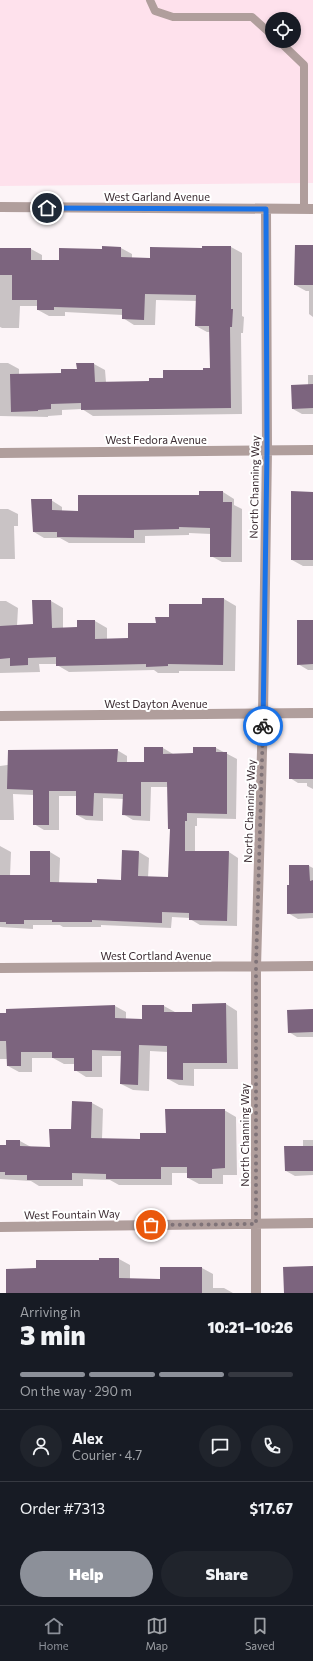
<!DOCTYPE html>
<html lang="en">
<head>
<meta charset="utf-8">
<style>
	body { margin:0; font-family:Commissioner,sans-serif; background:#20242c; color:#f1f3f6; height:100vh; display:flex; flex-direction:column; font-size:15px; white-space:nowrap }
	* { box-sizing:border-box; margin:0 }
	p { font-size:13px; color:#9ea1a6 }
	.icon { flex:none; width:22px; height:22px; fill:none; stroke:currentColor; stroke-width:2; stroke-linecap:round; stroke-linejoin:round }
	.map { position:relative; height:1293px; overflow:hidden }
	.panel { display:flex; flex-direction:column; background:#171b24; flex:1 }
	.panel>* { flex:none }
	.fabs { position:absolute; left:265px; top:12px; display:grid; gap:8px }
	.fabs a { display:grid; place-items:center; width:36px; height:36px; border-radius:50%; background:#171b24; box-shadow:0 2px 6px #0003; font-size:20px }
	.pin { position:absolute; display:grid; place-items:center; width:34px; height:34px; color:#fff; margin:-17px; border:2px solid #fff; border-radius:50%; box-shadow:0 1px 4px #0007 }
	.courier { position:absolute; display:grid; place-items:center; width:40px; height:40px; margin:-20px; border:3px solid #1a73e8; border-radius:50%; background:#fff; color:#222; box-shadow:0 1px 5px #0007 }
	.headline em { font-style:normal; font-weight:800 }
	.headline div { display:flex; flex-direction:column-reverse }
	.headline { display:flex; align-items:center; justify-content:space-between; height:68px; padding:0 20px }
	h1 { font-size:26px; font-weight:800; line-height:30px }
	.bar { display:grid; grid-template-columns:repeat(4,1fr); gap:6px 4px; align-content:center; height:48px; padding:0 20px }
	.bar i { height:5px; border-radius:3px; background:#363941 }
	.bar .current { background:#8c9099 }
	.bar p { grid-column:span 4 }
	.line { display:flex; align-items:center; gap:10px; padding:0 20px; border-top:1px solid #363941 }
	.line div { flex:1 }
	.round { display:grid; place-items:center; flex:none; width:42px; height:42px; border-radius:21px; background:#20242c }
	.button { display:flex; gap:8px; margin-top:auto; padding:8px 20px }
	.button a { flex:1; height:46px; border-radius:24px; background:#8c9099; color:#fff; font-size:16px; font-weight:800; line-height:46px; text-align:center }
	.button a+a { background:#20242c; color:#f1f3f6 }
	.tabs { display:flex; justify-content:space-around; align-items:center; height:56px; border-top:1px solid #363941; background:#171b24; font-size:11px; color:#9ea1a6 }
	.tabs a { display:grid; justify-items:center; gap:2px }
	.tabs .current { color:#8c9099 }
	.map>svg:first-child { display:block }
</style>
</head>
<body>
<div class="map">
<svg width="313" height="1293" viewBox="0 0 313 1293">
	<rect width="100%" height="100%" fill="#fcf4f7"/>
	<path fill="#fee1ec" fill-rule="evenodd" d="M0 0H313V183L0 186ZM272 19H294V41H272Z"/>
	<path fill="#0003" d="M313 246V317L309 314V291H306L295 285Z
		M231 247 242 253V316L244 317 243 333H241L242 414 93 416 82 409 62 410V415L48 416V417L0 416V363H8L19 369V375L62 374 78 370V364H94L105 370 106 382H150L211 369 210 332H207L196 326 197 301 156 300 155 325H134L123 318V315L65 312V316H49L38 310V306H20L19 328H2L0 327V249H31L42 255V261H60L103 250 121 248 132 254V258L151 259 203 249Z
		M308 375H313V414H302L293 409 308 385Z
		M223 492 234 499V505L242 509V562H222L211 556V534L189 533V535L145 536V543H69L60 538H44L34 532 51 500 62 507V512H79Z
		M313 492V566H303L292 560Z
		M0 509H8L18 514V526H14L15 559H0Z
		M224 599 236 606 235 671H179V673H158L154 670 69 672 57 665V664H39L40 672 0 673V601H6L18 608 17 626 34 625 51 601 63 608V628H78L95 621 107 628V640L129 639 157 624 203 605Z
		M313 621V670H308L298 664Z
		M163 748 173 754H194L216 748 237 759 236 819 197 818V826H195V852H229L238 858 237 926 200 925 190 919V918L172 917 171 928 101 925V927H63L60 925H33V929L0 927V846L11 852 10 876H31L50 852 60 858 59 884H98L122 881 123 851 139 852 149 858 148 878H169L171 829 169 828 168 787H151L150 821 133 820 123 814 124 799 103 798V821L86 820 77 815V796H59V830H44L34 824V795L13 794 14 820H0V766L117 750 127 756V763H145Z
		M313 755V789L307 786V783H298L290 778Z
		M290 866H309L313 868V918L298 919 288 913Z
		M226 1004 237 1011 238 1069H194V1086L179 1085 168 1079V1052L150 1051 149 1091 133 1090 121 1084 122 1056H102V1077H86L75 1070V1064H64L53 1058H32V1072H19L8 1066V1059H0V1014L115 1006 126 1012V1019L143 1020V1006H164L175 1012 193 1013V1005Z
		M313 1010V1037H297L289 1032Z
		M92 1103 103 1109 102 1139 141 1140 167 1134 224 1110 236 1117 237 1175H223V1184H199L188 1178V1173H172V1185H119L110 1180 83 1179V1186H39L31 1181 0 1179V1146H7V1141H20L31 1147 51 1148 72 1130Z
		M303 1140H313V1175L295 1176 286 1171 303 1147Z
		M119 1259 130 1265V1279L161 1280 202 1268 213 1274V1288H224L233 1293H7L37 1269Z"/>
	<path fill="#7c647e" d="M295 245H313V285H294Z
		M102 246 121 247V257L150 258V247L202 248V246H231V309H233L232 327H230L231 408 81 410V403L51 404V409L38 410V411L11 412 10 374 61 373V369H77L76 363H94L95 382 149 381V378H163V370H203V368H210L209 326H195L196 295 145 294 144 320 122 319V309L54 307V310H37V300H12V275H0V248H31V260H59V248L102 249Z
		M313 384V408L292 409 291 385Z
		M199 491H223V502H232L231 557H210V528L179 527V529L134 530V538L57 537V532H33L31 499H52V510L78 511V495H199Z
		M291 491 313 492V560H291Z
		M202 598H224L223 665 168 664V666L146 667V664L56 666V657L28 658V665L10 666V658L0 659V626L33 624 32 600H51L52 628 77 627V620H95V639L128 638V623H156L155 617H169V604H202Z
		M297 620H313V664L297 665Z
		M144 747H163V754L193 753V747H216V752H227V814L187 813V821H185V851H229L227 921 189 920V913L162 912V923L92 920V922H52V920H24V924H6V922H0V875H30V851H50V882L97 883V879L121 880 122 850 139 851 138 876 168 877 170 829H168L167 782H141V816L122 815 123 794 94 793 93 816 76 815V791H49V825H33V790L7 789 8 750 118 749 117 762H144Z
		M289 753 313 754V779H289Z
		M289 865H309L310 881 313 880V913L287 914V885H289Z
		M226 1003 227 1063H183V1080L167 1079V1046L139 1045 138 1085 120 1084 121 1051 92 1050V1071H74V1058H52V1052H21V1066H7L6 1041H0V1013H6V1009L115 1005V1018L142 1019V1005H164V1012H192V1004Z
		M313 1009V1032L288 1033 287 1010Z
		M72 1101 92 1102 91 1138 140 1139V1133H166L165 1109H225V1168L212 1169V1178H187V1167H161V1179H106V1174L72 1173V1180H27V1175H5V1172H0V1145H6V1140H20V1146L50 1147 49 1129H71Z
		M284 1146H313V1171H285Z
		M99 1258H119V1278L160 1279V1267H202V1293H6V1269L36 1268V1260H99Z
		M313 1266V1293H284L283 1267Z"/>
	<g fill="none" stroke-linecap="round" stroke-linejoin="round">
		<path stroke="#b09e9c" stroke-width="8" d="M150 0 155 11 173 17H252L272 35
			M279 41 304 65V209"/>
		<path stroke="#b09e9c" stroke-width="10" d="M0 207 313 209
			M0 453 313 450
			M0 716 313 713
			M0 968 313 966
			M0 1227 313 1223
			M256 1293V967L263 715 267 451 266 209"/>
	</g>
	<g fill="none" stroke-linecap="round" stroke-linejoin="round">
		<path stroke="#7f7378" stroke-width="4" stroke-dasharray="0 7.2" d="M151 1225 256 1224V967L263 726"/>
		<path stroke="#1a73e8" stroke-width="5" d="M47 208 266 209 267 451 263 726"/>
	</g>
	<g text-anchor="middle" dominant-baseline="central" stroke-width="4" stroke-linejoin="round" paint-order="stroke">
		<g font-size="11" fill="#3c2d33" stroke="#fff">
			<text x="157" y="196">West Garland Avenue</text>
			<text x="156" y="439">West Fedora Avenue</text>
			<text transform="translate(254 487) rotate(-89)">North Channing Way</text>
			<text x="156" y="703">West Dayton Avenue</text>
			<text transform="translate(249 811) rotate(-88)">North Channing Way</text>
			<text x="156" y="955">West Cortland Avenue</text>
			<text transform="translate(244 1135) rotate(-90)">North Channing Way</text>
			<text transform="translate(72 1214) rotate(-1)">West Fountain Way</text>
		</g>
	</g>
</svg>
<div class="fabs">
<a><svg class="icon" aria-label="locate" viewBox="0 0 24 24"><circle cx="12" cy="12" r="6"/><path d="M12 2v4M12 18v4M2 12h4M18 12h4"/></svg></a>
</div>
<div class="pin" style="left:151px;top:1225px;background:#ea580c"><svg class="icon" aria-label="bag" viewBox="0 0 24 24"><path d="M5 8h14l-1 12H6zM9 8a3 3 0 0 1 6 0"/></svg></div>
<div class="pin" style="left:47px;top:208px;background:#1f2937"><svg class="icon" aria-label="home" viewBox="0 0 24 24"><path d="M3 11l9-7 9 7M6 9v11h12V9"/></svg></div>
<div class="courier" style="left:263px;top:726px"><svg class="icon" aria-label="bike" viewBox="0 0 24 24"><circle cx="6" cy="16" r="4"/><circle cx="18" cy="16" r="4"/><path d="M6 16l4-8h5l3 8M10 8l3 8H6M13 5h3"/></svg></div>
</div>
<section class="panel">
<div class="headline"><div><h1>3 min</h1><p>Arriving in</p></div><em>10:21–10:26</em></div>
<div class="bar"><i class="current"></i><i class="current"></i><i class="current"></i><i></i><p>On the way · 290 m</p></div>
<div class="line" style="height:72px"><a class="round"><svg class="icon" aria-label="person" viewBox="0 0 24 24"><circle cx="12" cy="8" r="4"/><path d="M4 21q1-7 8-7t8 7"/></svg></a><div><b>Alex</b><p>Courier · 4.7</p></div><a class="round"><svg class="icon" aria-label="chat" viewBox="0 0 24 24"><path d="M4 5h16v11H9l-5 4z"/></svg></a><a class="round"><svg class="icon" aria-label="phone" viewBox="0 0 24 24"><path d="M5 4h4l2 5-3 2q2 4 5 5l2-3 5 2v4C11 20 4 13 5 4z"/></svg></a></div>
<div class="line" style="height:52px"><div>Order #7313</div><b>$17.67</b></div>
<div class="button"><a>Help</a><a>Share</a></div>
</section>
<nav class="tabs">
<a class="current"><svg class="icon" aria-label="home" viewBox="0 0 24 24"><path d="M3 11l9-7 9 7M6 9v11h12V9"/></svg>Home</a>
<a><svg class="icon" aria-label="map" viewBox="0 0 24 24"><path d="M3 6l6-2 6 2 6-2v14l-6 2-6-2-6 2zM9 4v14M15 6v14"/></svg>Map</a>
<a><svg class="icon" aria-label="saved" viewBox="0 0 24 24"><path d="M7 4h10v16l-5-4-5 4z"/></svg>Saved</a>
</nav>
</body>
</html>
